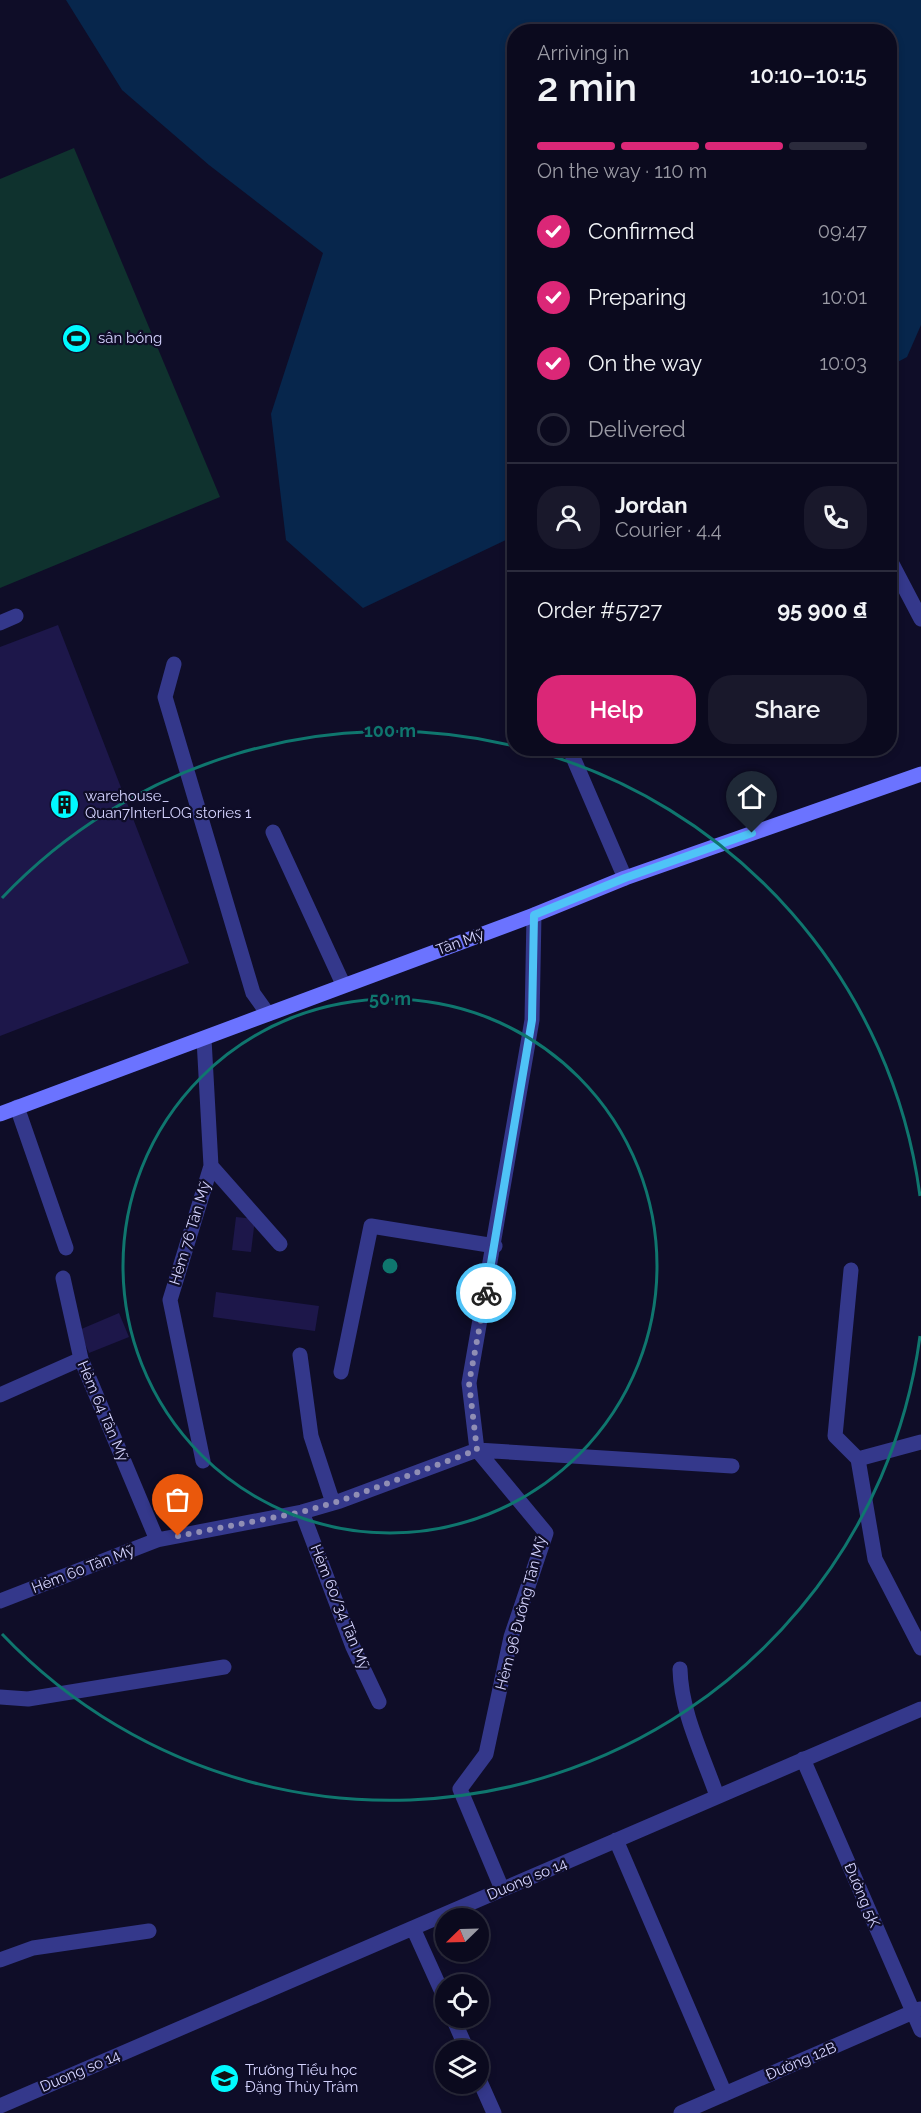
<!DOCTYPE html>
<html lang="en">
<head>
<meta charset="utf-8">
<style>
	body { margin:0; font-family:Raleway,sans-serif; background:#19182b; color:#f1f3f6; height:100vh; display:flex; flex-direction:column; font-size:22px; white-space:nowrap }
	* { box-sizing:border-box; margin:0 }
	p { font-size:20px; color:#9a9aa4 }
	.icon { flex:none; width:33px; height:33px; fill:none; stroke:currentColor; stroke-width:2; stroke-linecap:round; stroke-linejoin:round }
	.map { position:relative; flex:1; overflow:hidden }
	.details { position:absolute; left:507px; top:24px; width:390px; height:732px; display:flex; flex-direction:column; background:#0b0a1e; border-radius:24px; box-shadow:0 3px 9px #0003,0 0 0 2px #2b2b3c }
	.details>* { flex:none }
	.needle { width:39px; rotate:247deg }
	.fabs { position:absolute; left:435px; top:1908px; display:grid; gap:12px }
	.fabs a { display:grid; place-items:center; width:54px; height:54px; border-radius:50%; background:#0b0a1e; box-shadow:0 3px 9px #0003,0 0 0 2px #2b2b3c; font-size:30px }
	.pin { position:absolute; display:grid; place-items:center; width:51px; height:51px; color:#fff; margin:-62px -26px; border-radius:50% 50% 50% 0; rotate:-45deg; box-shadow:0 0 6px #0007 }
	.pin .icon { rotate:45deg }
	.courier { position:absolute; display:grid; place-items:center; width:60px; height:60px; margin:-30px; border:4px solid #4fc3f7; border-radius:50%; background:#fff; color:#222; box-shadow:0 2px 8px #0007 }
	.head em { font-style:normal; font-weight:600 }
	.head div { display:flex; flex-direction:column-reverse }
	.head { display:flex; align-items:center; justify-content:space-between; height:102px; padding:0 30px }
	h1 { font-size:39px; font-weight:600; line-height:45px }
	.bar { display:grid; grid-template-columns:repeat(4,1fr); gap:9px 6px; align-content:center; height:72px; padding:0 30px }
	.bar i { height:8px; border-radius:4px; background:#2b2b3c }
	.bar .selected { background:#db2777 }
	.bar p { grid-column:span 4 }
	.line { display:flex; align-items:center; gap:15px; padding:0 30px; border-top:2px solid #2b2b3c }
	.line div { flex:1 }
	.round { display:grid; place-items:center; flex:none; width:63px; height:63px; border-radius:24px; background:#19182b }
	ol { padding:0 30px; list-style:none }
	li { display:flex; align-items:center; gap:18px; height:66px }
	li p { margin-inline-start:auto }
	li .icon { padding:6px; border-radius:50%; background:#db2777; color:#fff; stroke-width:4 }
	li:last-child { color:#9a9aa4 }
	li i { width:33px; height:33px; border:3px solid #2b2b3c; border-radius:50% }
	.primary-button { display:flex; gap:12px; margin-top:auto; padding:12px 30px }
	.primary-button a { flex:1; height:69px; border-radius:24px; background:#db2777; color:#fff; font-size:24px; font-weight:600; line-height:69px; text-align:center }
	.primary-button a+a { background:#19182b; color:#f1f3f6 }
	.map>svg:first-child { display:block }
</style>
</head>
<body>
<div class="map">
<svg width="921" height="2113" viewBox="0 0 921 2113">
	<rect width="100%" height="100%" fill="#0f0d28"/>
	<path fill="#0f322e" d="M74 148 220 497 0 588V179Z"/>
	<path fill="#07264c" d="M66 0H921V325L907 357 890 366V32H514V536L363 608 286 540 271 414 323 253 209 165 122 90Z"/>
	<path fill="#1d174a" d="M58 625 189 963 0 1036V647Z
		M236 1217 255 1219 251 1252 232 1250Z
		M216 1292 319 1306 315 1331 213 1317Z
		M119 1313 129 1337 89 1353 79 1330Z"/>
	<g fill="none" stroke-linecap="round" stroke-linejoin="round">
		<path stroke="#34388b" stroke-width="15" d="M0 623 16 616
			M174 664 165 697 253 993 268 1014
			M273 832 343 984
			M17 1107 66 1248
			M211 1166 280 1244
			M63 1278 81 1359 157 1540
			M300 1355 311 1436 333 1503
			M341 1372 371 1226 495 1246
			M0 1395 81 1359
			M477 1450 469 1383 532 1020 534 915
			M477 1450 546 1533 511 1637 486 1754 460 1789 502 1889
			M203 1461 170 1300 211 1166 204 1039
			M302 1512 353 1647 379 1702
			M0 1601 157 1540 302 1512 340 1501 477 1450 732 1466
			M0 1697 28 1699 224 1667"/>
		<path stroke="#34388b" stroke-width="15" d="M890 560 921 619
			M569 748 625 878
			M851 1270 835 1436 858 1459
			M921 1442 858 1459 875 1559 921 1648
			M680 1669C681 1713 703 1755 717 1796
			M803 1759 921 2030
			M616 1840 725 2094
			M413 1928 446 2001
			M0 1960 33 1948 149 1931
			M453 2018 467 2050
			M478 2077 494 2113
			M0 2106 921 1709
			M681 2113 920 2009"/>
		<path stroke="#6b73ff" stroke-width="15" d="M0 1114 534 915 625 878 921 774"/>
	</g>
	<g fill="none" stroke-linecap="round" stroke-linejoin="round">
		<path stroke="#908eb4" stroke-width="6" stroke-dasharray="0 10.8" d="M178 1536 302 1512 340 1501 477 1450 469 1383 486 1293"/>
		<path stroke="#4fc3f7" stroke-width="8" d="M486 1293 532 1020 534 915 625 878 752 833"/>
	</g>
	<g fill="none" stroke="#0f766e" stroke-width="3">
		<circle cx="390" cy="1266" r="267"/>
		<path d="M920 1336A535 535 0 0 1 2 1634M2 898A535 535 0 0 1 510 745M528 749A535 535 0 0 1 920 1196"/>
	</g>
	<defs>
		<symbol id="stadium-disc" viewBox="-11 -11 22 22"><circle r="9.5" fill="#00faff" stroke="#0f0d28"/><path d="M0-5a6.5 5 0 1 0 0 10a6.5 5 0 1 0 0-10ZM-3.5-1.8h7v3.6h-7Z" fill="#111"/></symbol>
		<symbol id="building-disc" viewBox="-11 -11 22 22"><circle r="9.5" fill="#00faff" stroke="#0f0d28"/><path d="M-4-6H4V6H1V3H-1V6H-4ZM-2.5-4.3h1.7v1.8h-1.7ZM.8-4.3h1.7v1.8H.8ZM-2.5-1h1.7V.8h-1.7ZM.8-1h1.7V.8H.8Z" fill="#111"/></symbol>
		<symbol id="school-disc" viewBox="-11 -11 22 22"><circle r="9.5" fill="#00faff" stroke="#0f0d28"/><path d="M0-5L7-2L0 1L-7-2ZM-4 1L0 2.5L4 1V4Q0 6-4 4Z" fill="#111"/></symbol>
	</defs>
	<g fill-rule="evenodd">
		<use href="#stadium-disc" x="60" y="322" width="33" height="33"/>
		<use href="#building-disc" x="48" y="788" width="33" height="33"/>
		<use href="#school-disc" x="208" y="2062" width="33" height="33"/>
	</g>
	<g text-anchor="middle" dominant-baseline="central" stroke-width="4.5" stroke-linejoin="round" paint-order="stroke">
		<g font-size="15" fill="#d5d4ff" stroke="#0f0d28" text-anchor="start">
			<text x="98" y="338">sân bóng</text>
			<text x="85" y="796">warehouse_<tspan x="85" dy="17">Quan7InterLOG stories 1</tspan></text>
			<text x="245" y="2070">Trường Tiểu học<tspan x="245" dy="17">Đặng Thùy Trâm</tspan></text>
		</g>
		<g font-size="15" fill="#d5d4ff" stroke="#0f0d28">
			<text transform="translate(460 942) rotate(-20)">Tân Mỹ</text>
			<text transform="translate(190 1233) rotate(-73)">Hẻm 76 Tân Mỹ</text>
			<text transform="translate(103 1411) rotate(67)">Hẻm 64 Tân Mỹ</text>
			<text transform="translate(83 1569) rotate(-21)">Hẻm 60 Tân Mỹ</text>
			<text transform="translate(340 1607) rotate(68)">Hẻm 60/34 Tân Mỹ</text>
			<text transform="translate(521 1613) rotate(-75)">Hẻm 96 Đường Tân Mỹ</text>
			<text transform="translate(527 1879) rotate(-23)">Duong so 14</text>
			<text transform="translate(862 1895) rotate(67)">Đường 5K</text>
			<text transform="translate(801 2061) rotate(-23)">Đường 12B</text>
			<text transform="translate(80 2071) rotate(-23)">Duong so 14</text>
		</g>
	</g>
	<circle cx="390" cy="1266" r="9" fill="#0f766e" stroke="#0f0d28" stroke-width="3"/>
	<g font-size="18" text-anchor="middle" font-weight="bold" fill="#0f766e" stroke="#0f0d28" stroke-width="4.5" stroke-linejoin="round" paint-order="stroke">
		<text x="390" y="737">100 m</text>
		<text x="390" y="1005">50 m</text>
	</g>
</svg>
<div class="fabs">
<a><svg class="needle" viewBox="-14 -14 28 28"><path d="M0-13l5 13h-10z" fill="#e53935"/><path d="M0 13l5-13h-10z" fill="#9a9aa4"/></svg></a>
<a><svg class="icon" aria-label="locate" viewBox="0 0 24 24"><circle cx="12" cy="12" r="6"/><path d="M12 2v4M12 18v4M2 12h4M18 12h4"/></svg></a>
<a><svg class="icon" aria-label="layers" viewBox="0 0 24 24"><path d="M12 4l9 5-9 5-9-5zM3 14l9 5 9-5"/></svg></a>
</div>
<div class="pin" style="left:178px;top:1536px;background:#ea580c"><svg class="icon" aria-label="bag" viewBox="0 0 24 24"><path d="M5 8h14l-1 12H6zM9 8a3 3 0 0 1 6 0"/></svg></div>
<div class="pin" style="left:752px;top:833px;background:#1f2937"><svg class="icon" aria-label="home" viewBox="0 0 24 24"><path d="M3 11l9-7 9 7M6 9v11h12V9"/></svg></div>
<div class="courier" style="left:486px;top:1293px"><svg class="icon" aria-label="bike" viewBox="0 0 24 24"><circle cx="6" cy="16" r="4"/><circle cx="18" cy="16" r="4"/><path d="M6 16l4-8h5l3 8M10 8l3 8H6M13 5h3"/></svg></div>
<section class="details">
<div class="head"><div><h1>2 min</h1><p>Arriving in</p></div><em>10:10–10:15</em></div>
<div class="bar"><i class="selected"></i><i class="selected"></i><i class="selected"></i><i></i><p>On the way · 110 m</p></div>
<ol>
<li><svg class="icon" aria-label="check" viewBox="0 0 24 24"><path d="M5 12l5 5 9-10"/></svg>Confirmed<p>09:47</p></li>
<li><svg class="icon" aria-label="check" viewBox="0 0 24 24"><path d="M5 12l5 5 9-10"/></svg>Preparing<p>10:01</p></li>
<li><svg class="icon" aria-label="check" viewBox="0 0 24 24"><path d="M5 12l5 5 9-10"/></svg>On the way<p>10:03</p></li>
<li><i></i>Delivered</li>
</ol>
<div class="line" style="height:108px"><a class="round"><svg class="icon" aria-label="person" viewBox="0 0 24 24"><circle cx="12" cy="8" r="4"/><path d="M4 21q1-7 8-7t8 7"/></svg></a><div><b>Jordan</b><p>Courier · 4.4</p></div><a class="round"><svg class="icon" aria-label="phone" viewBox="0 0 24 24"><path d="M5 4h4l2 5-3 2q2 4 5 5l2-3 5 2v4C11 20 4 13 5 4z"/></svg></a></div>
<div class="line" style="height:78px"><div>Order #5727</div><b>95 900 ₫</b></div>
<div class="primary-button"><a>Help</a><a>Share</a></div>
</section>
</div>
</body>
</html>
